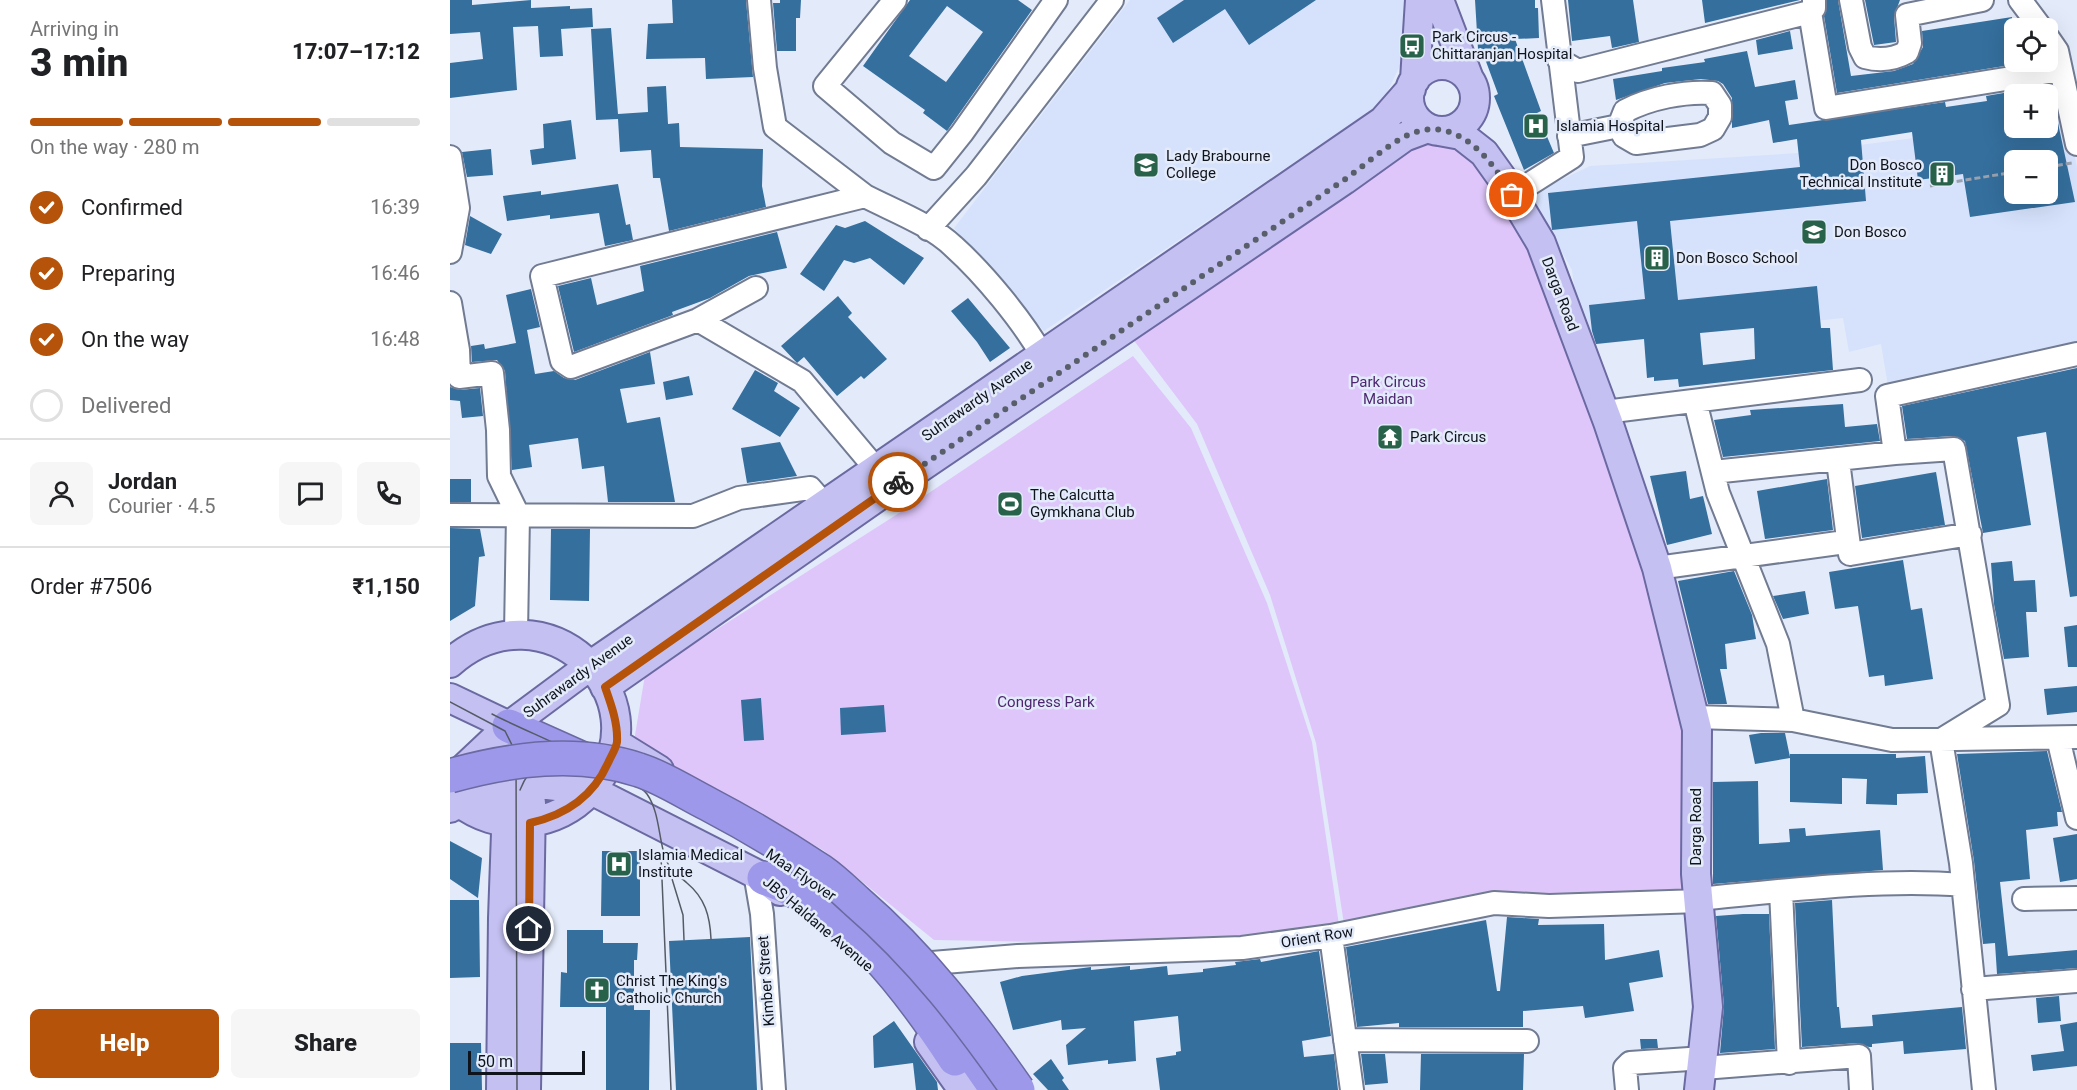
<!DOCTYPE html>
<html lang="en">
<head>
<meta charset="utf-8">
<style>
	body { margin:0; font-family:Roboto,sans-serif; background:#f6f6f6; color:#202124; height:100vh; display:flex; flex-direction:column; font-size:22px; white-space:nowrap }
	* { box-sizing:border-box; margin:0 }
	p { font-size:20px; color:#757577 }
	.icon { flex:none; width:33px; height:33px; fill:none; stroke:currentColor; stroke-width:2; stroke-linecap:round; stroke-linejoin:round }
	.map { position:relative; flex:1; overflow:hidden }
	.panel { display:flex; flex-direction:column; background:#fff; width:450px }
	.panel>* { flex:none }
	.buttons { position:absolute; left:1554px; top:18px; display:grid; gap:12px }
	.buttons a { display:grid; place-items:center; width:54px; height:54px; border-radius:9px; background:#fff; box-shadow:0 6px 24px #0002; font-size:30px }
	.scale { position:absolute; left:18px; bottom:15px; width:117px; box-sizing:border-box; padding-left:6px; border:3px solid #0f131c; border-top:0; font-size:16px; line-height:21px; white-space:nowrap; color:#0f131c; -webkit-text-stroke:4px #e3ebfa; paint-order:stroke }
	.pin { position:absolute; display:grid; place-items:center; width:51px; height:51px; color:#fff; margin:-26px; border:3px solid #fff; border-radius:50%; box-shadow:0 2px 6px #0007 }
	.courier { position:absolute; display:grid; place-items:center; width:60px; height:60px; margin:-30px; border:4px solid #b45309; border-radius:50%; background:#fff; color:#222; box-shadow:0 2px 8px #0007 }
	.overview em { font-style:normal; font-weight:800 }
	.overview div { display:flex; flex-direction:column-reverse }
	.overview { display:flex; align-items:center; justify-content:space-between; height:102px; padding:0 30px }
	h1 { font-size:39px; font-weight:800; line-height:45px }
	.bar { display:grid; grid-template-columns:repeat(4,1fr); gap:9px 6px; align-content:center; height:72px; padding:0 30px }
	.bar i { height:8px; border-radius:4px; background:#e0e0e0 }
	.bar .selected { background:#b45309 }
	.bar p { grid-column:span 4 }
	.line { display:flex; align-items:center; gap:15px; padding:0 30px; border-top:2px solid #e0e0e0 }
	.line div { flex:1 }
	.round { display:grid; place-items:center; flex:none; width:63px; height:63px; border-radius:9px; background:#f6f6f6 }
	ol { padding:0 30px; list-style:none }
	li { display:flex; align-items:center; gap:18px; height:66px }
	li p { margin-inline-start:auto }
	li .icon { padding:6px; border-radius:50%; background:#b45309; color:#fff; stroke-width:4 }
	li:last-child { color:#757577 }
	li i { width:33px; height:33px; border:3px solid #e0e0e0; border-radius:50% }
	.action { display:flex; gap:12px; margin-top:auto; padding:12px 30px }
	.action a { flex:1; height:69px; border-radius:9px; background:#b45309; color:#fff; font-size:24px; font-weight:800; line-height:69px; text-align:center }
	.action a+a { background:#f6f6f6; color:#202124 }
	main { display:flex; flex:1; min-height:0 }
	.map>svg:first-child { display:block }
</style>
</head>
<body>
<main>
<section class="panel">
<div class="overview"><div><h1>3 min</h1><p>Arriving in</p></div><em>17:07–17:12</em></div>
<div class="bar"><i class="selected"></i><i class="selected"></i><i class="selected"></i><i></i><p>On the way · 280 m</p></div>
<ol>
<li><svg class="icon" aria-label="check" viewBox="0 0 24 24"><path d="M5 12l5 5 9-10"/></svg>Confirmed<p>16:39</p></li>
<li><svg class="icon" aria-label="check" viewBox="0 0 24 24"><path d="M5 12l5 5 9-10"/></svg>Preparing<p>16:46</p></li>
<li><svg class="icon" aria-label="check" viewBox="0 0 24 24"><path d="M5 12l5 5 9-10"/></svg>On the way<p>16:48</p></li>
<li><i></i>Delivered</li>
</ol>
<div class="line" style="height:108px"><a class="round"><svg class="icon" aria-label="person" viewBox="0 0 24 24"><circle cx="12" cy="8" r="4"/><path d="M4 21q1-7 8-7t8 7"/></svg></a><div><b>Jordan</b><p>Courier · 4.5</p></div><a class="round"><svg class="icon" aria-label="chat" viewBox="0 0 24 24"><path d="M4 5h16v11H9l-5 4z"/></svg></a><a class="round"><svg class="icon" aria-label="phone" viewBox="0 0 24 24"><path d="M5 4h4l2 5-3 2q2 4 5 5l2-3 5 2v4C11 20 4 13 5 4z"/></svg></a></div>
<div class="line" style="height:78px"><div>Order #7506</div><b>₹1,150</b></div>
<div class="action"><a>Help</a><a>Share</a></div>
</section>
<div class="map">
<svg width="1627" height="1090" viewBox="0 0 1627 1090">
	<rect width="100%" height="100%" fill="#e3ebfa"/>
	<path fill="#d6e2fc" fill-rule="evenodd" d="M680 0H962L959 47 932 103 594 331 504 228Z
		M1617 118 1627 167V348L1439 392 1431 344 1399 352 1393 318 1132 346 1122 270 1080 195 1140 166 1348 153 1564 125V128H1598V120ZM1564 160H1598V194H1564Z"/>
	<path fill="#dec6fa" d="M993 117 1088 252 1209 577 1239 729 1238 894 894 924 866 743 820 595 747 424 682 338 898 188Z
		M683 356 741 428 817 603 862 742 889 925 816 938 694 944 484 940 373 850 183 747 195 675 446 515Z"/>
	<path fill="#356f9d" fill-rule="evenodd" d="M0 0H22V5L81 0V8L120 6V9L142 8 143 27 111 29 113 56 90 57 88 26 63 27 67 90 0 98V63L33 59 30 32 0 34Z
		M222 0H296L303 77 256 79 255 58 196 59 198 24 223 23Z
		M330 0H351L350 18H346V51H327L323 3H330Z
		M460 0H568L582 10 497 131 473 113 475 110 413 66ZM497 6 533 32 496 82 459 56Z
		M734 0H866L799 45 775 9 723 43 707 18Z
		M1025 0H1085V8H1088L1089 38 1065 39 1091 111 1087 113 1104 153 1074 170 1044 96 1048 94 1031 48 1028 49Z
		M1118 0H1183L1189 42 1162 48 1160 36 1122 41Z
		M1252 0H1350L1255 23Z
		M1377 0H1388L1401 76 1444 71 1463 64 1473 47 1472 31 1562 17 1564 62H1579L1387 93 1374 16Z
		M1415 0H1450L1444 16 1446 42 1424 45Z
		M161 28 168 114 198 112 197 87 216 86 218 124 229 123 230 147 313 149 312 186 316 207 219 231 210 178H203L201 150 170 152 168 119 146 120 141 29Z
		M1340 31 1343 49 1308 55 1306 40Z
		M1297 51 1305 87 1345 80 1348 99 1335 101 1339 125 1495 102 1496 107 1537 101 1536 96 1583 88 1584 94H1564V128H1598V100H1603L1625 202 1520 217 1513 174 1468 180 1462 132 1411 140 1416 201 1220 221 1228 300 1367 286 1371 328H1380L1383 370 1229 387 1228 379 1204 381V377L1197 378 1194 339 1146 344 1142 331 1139 305 1195 299 1187 221 1102 230 1098 193 1350 167 1347 139 1323 143 1319 120 1282 128V98L1273 84 1268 81 1251 79 1215 83 1166 100 1163 79 1212 71V68L1255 62 1254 59ZM1564 160H1598V194H1564ZM1304 328 1305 359 1253 365 1250 333Z
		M121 120 126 159 82 165 80 150 94 148 93 124Z
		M41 149 43 175 17 177 12 152Z
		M168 184 176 225 180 224 183 240 155 246 149 213 100 219V215L57 221 53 196 91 191V195Z
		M20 216 52 234 41 254 15 245Z
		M415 221 474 258 454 285 420 258 404 263 394 260 374 291 350 274 386 225 395 228Z
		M327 232 337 268 299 276 260 298 222 312 223 315 124 352 108 286 141 278 147 305 194 291 190 266Z
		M81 289 90 327 77 330 85 374 104 371 114 378 125 380 200 352 205 384 170 389 177 423 210 417 225 502H158L154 466 132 469 128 438 79 445 82 467 62 470 55 371 47 360 22 362 21 346 34 344 35 349 66 343 56 295Z
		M388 296 402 313 398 317 437 359 414 379 411 376 387 396 354 357 347 363 331 346Z
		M518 298 560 348 540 362 527 342 501 311Z
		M1627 368V596L1620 597 1596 432 1567 437 1581 525 1533 533 1515 441 1503 436 1457 439 1452 406Z
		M305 370 328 383 324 391 350 408 330 437 282 409Z
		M239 376 243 395 216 400 213 382Z
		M0 387 10 390 30 388 33 416 12 418 10 401 0 400Z
		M1393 404 1395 427 1427 424 1430 441 1273 457 1264 420 1301 415 1300 410Z
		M330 442 347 476 297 483 291 448Z
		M1236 471 1240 499 1253 496 1262 534 1217 545 1200 476Z
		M1486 472 1495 525 1412 538 1405 486Z
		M0 479H21V502H0Z
		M1377 479 1383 530 1315 539 1307 491Z
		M0 528 30 529 35 556 29 557 25 606 0 621Z
		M101 529H140L139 601 100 600Z
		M1453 560 1461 610 1472 608 1483 679 1435 686 1434 675 1419 677 1408 606 1385 609 1379 572Z
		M1562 561 1564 581 1585 580 1587 612H1576L1579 657 1554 659 1544 604 1541 563Z
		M1284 571 1302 615 1306 639 1275 644 1277 669H1270L1277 704H1258L1228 581Z
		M1355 591 1359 614 1333 619 1323 596Z
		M1627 625V667H1618L1614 627Z
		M1627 686V712L1597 715 1594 689Z
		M311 698 314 740 294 741 291 700Z
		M434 705 436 732 391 735 390 708Z
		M1311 733H1335L1340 757V754H1446V758L1475 756 1478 793 1447 794V805L1416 804 1417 779 1392 778V804L1340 802V758L1305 764 1299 735Z
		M1597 751 1612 812H1607L1608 826 1576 830 1580 879 1550 882 1558 956 1627 950V968L1547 974 1545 943 1533 944 1524 861 1507 754Z
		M1308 781 1309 844 1340 842 1339 829 1355 828 1356 836 1430 830 1433 870 1263 884V782Z
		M1627 834V879L1610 882 1603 838Z
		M0 841 32 858 28 898 0 879Z
		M152 851H190V916H151Z
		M0 900H29L30 977 0 978Z
		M1382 900 1387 1007H1389L1391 1028 1423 1026 1422 1015 1512 1007 1516 1049 1454 1054 1453 1041 1422 1044V1047H1419L1408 1043 1352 1047 1345 903Z
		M1293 914H1319L1325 1049 1270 1053 1274 1006 1266 916Z
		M1057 917 1089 919 1088 925 1154 924 1155 960 1209 950 1213 977 1179 983 1184 1011 1135 1018 1133 1006 1073 1011V1027H949V1023L907 1027 896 947 1036 920 1047 991H1050Z
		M117 930H153V943H188L187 960H184V1010H200L199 1090H156V1007H110L111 972 117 973Z
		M300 937 307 1090H226L219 941Z
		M869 951 881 1036 852 1041 854 1057 884 1054 888 1090H710L706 1058 726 1055V1052L731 1051 728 1016 684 1021 686 1061 658 1064V1060L618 1065 616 1045 636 1028 612 1030 611 1020 563 1030 550 982 572 976 641 967V970L680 966V970L717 966 718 975 753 972V969L786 965 785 962 810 959 811 962Z
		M1609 996 1611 1021 1588 1023 1586 998Z
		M444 1021 487 1082 488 1090H466L463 1063 424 1068 423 1036Z
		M1627 1022V1066L1583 1071 1581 1055 1614 1051 1610 1025Z
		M1190 1039H1207L1208 1048 1191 1049Z
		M0 1043H31L32 1090H0Z
		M911 1054H935L938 1083 915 1085Z
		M971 1054H1074L1073 1090H970Z
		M601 1059 614 1078 612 1080 619 1090H598L583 1074Z"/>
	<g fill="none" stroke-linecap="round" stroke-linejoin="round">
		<defs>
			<path id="minor" d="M309 0 315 68 325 127 415 196
				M445 0 375 86 442 143 484 168 512 133 606 0
				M1364 0V8L1360 12 1376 108 1611 70
				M1401 0 1410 47 1415 57C1430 61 1443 60 1457 52L1460 43 1457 15 1532 0
				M1570 0 1591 28
				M1598 38 1607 51 1627 144
				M1109 60 1128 71 1360 12
				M1119 136 1169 126 1175 111C1200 98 1234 91 1262 93L1270 105V117L1263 129 1250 135 1186 143 1174 136 1169 126
				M0 157 8 208 0 252
				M1062 195 1122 157 1103 0
				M478 229 526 176 662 0
				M306 288 248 320 121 367 112 361 92 276 415 196C444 211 480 224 504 247 534 274 572 320 592 355
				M0 303 8 350 9 377 42 373 48 430 49 476 68 515 66 633
				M248 320 352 381 426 469
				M1245 401 1268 493 1328 644 1343 720
				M1155 412 1410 380
				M1388 461 1400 554 1520 534
				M1263 472 1445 453
				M0 515 243 516 289 498 360 488 374 504
				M1207 568 1388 543
				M1244 717 1343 720 1442 740 1627 737
				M1608 738 1627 818
				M305 873 312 914 324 1090
				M1331 891 1339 1063
				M1248 899C1332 891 1429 878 1513 885
				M1574 899 1627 898
				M881 936 902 1090
				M482 963 568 956 792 948 881 936 1044 903 1099 906 1250 901
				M1523 989 1627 981
				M895 1040 1077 1041
				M1253 1068 1409 1056 1411 1090
				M1177 1090 1175 1068 1180 1063 1254 1058
				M1534 1090 1511 863 1491 740 1548 705 1504 449 1445 453 1437 396 1627 354"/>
			<path id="major" d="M989 0 1019 79
				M959 98a33 33 0 1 1 66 0a33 33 0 1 1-66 0Z
				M965 80 970 0
				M989 131 1011 135 1034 153 1054 181 1091 243 1158 422 1207 568 1247 729 1246 874 1258 1007 1249 1090
				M0 663C94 580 217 698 144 786 129 805 110 816 87 821 56 828 22 816 0 794
				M155 687 437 490 894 180 954 137 978 128
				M0 698 59 726 70 738
				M167 744 209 770
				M7 775 59 726 141 665 933 121 961 89
				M0 808 8 802 60 784 81 783 141 790 314 878 330 891
				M479 1042 513 1090
				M51 1090 53 918 57 804
				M76 1090 81 803"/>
			<path id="highway" d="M59 726 135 760
				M314 878C398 906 458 987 505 1059
				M502 1025 547 1090"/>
		</defs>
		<use href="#minor" stroke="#717b92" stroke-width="26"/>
		<use href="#major" stroke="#6b69a1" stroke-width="32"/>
		<use href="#highway" stroke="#6b69a1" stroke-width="36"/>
		<path stroke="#9ba2af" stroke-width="3" stroke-dasharray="6 3" stroke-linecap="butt" d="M1598 167 1622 163
			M1480 186 1564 172"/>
		<use href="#minor" stroke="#fff" stroke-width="22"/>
		<use href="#major" stroke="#c4c1f2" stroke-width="28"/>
		<use href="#highway" stroke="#9d98e9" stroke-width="33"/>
		<path stroke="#555b66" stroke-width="1.5" d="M0 702 55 731 66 753 67 1090
			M42 714C70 729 183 775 197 794 212 816 207 845 220 868 224 873 232 878 237 883 255 898 260 916 261 939
			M70 790C79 767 96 753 122 754
			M211 856 221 1090
			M219 869 233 915 234 940"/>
		<defs>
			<path id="highway-bridge" d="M0 776C59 759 129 750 189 770 212 777 236 793 258 804 296 824 335 847 371 871 384 880 395 891 406 901 470 956 520 1021 568 1090"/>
		</defs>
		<use href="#highway-bridge" stroke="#6b69a1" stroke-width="36" stroke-linecap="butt"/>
		<use href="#highway-bridge" stroke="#9d98e9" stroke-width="33"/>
	</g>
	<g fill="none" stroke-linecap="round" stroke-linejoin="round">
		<path stroke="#595f6a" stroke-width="6" stroke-dasharray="0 10.8" d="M448 482 894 180C914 166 933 148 954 137 1003 111 1040 156 1062 195"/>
		<path stroke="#b45309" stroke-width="8" d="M79 929 80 823C116 815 143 797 158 763 161 756 166 749 167 742 168 723 161 704 155 687L448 482"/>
	</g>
	<defs>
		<symbol id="bus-square" viewBox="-11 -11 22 22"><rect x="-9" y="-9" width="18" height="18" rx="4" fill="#29624b" stroke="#e3ebfa"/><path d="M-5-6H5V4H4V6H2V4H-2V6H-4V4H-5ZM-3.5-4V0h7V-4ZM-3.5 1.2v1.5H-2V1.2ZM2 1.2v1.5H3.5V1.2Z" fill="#fff"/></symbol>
		<symbol id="hospital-square" viewBox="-11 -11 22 22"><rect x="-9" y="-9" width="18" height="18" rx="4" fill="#29624b" stroke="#e3ebfa"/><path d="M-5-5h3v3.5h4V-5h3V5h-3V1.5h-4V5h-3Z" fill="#fff"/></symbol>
		<symbol id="university-square" viewBox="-11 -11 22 22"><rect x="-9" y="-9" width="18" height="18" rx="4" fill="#29624b" stroke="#e3ebfa"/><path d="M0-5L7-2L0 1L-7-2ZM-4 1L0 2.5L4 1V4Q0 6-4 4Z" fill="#fff"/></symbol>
		<symbol id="building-square" viewBox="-11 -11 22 22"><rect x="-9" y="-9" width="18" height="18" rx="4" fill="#29624b" stroke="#e3ebfa"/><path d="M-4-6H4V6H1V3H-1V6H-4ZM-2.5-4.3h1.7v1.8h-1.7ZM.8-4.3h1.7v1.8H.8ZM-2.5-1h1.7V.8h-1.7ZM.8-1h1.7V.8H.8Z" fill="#fff"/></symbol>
		<symbol id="school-square" viewBox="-11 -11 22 22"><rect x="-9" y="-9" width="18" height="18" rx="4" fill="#29624b" stroke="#e3ebfa"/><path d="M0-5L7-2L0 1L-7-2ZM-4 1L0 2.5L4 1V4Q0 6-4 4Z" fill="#fff"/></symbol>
		<symbol id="temple-square" viewBox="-11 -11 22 22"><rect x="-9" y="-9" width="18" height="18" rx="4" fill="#29624b" stroke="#e3ebfa"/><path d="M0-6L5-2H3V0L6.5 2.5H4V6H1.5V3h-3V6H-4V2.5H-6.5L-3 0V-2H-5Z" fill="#fff"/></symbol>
		<symbol id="stadium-square" viewBox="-11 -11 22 22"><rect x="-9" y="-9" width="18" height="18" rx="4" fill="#29624b" stroke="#e3ebfa"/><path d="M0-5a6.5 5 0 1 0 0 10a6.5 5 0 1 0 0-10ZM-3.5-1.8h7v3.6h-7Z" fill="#fff"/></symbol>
		<symbol id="church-square" viewBox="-11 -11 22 22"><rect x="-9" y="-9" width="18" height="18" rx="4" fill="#29624b" stroke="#e3ebfa"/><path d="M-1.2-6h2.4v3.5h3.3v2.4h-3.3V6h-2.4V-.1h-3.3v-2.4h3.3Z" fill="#fff"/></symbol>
	</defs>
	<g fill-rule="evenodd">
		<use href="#bus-square" x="947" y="31" width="30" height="30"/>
		<use href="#hospital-square" x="1071" y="111" width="30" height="30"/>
		<use href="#university-square" x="681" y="150" width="30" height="30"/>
		<use href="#building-square" x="1477" y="159" width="30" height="30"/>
		<use href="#school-square" x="1349" y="217" width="30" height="30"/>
		<use href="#building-square" x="1192" y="243" width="30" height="30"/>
		<use href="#temple-square" x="925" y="422" width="30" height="30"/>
		<use href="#stadium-square" x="545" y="489" width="30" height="30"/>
		<use href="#hospital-square" x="154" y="849" width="30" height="30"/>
		<use href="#church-square" x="132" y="975" width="30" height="30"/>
	</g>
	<g text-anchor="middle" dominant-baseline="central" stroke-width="5" stroke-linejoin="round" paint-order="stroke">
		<g font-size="15" fill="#0f131c" stroke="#e3ebfa" text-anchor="start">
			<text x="982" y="37">Park Circus -<tspan x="982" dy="17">Chittaranjan Hospital</tspan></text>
			<text x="1106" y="126">Islamia Hospital</text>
			<text x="716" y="156">Lady Brabourne<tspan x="716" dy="17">College</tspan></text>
			<text x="1472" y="165" text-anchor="end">Don Bosco<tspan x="1472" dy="17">Technical Institute</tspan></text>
			<text x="1384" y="232">Don Bosco</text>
			<text x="1226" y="258">Don Bosco School</text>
			<text x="960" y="437">Park Circus</text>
			<text x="580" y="495">The Calcutta<tspan x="580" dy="17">Gymkhana Club</tspan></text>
			<text x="188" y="855">Islamia Medical<tspan x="188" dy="17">Institute</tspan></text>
			<text x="166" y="981">Christ The King's<tspan x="166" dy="17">Catholic Church</tspan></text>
		</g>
		<g font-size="15" fill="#0f131c" stroke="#e3ebfa">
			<text transform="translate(1110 294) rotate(69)">Darga Road</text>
			<text transform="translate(527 400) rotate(-35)">Suhrawardy Avenue</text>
			<text transform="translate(128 676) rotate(-36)">Suhrawardy Avenue</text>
			<text transform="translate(1246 827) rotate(-90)">Darga Road</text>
			<text transform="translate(351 875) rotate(34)">Maa Flyover</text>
			<text transform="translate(368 924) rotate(40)">JBS Haldane Avenue</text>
			<text transform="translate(867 937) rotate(-9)">Orient Row</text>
			<text transform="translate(316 981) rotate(-94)">Kimber Street</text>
		</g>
		<g font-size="15" fill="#4e2670" stroke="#e3ebfa">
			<text x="938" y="382">Park Circus<tspan x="938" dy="17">Maidan</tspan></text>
			<text x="596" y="702">Congress Park</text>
		</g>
	</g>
</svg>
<div class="buttons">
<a><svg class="icon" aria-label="locate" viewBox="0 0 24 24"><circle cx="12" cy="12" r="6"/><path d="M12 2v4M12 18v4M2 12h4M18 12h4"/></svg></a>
<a>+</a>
<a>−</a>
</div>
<div class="scale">50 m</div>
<div class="pin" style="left:1062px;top:195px;background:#ea580c"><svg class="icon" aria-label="bag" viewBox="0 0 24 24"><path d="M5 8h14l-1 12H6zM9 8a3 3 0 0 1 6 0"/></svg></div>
<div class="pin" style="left:79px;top:929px;background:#1f2937"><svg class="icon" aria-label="home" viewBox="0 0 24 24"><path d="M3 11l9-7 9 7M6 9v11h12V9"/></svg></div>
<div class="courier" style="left:448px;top:482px"><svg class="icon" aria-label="bike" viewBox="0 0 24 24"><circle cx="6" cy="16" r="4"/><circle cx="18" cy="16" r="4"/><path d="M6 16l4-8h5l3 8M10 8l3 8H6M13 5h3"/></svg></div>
</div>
</main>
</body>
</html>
